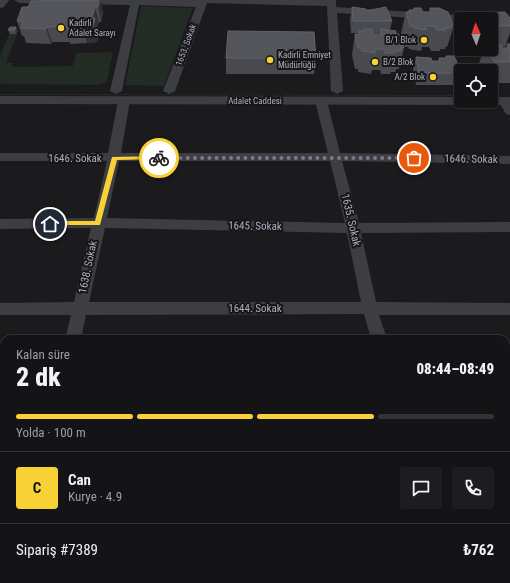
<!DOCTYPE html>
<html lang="tr">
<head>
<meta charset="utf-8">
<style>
	body { margin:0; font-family:"Roboto Condensed",sans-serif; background:#1d1d1f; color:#f1f3f6; height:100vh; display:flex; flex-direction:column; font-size:15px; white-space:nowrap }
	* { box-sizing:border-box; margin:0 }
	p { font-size:13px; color:#9d9ea1 }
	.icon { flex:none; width:22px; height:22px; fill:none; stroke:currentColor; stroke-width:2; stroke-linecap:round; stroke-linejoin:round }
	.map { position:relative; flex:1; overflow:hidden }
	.side { position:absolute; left:0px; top:335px; width:510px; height:248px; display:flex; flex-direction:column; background:#141416; border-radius:12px 12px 0 0; box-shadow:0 2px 6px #0003,0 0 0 1px #333335 }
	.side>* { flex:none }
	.needle { width:26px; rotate:358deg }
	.tools { position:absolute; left:454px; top:12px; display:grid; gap:8px }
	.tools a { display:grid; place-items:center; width:44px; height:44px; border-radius:4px; background:#141416; box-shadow:0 2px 6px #0003,0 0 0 1px #333335; font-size:20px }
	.pin { position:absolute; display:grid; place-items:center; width:34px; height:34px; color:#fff; margin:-17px; border:2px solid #fff; border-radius:50%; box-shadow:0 1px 4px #0007 }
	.courier { position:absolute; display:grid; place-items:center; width:40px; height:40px; margin:-20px; border:3px solid #f8d137; border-radius:50%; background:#fff; color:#222; box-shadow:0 1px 5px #0007 }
	.headline em { font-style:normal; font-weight:800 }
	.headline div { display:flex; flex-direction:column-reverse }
	.headline { display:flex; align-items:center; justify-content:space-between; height:68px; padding:0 16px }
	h1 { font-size:26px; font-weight:800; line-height:30px }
	.bar { display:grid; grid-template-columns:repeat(4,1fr); gap:6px 4px; align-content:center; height:48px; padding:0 16px }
	.bar i { height:5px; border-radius:3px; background:#333335 }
	.bar .current { background:#f8d137 }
	.bar p { grid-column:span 4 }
	.line { display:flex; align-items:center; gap:10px; padding:0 16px; border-top:1px solid #333335 }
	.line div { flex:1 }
	.round { display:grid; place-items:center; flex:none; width:42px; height:42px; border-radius:4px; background:#1d1d1f }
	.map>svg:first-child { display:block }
</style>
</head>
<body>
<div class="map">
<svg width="510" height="583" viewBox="0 0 510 583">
	<rect width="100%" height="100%" fill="#1b1a1d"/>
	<path fill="#222b24" d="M141 6 193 8 164 86 125 85Z
		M9 34H17L6 63H13L12 67 73 66 76 53 113 52 107 81 100 85 2 84 0 83V56Z
		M0 94 461 95V96L0 95Z"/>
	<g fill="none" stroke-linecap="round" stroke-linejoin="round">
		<path fill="#3d3d44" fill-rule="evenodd" d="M14 0H336V7L472 16 477 19H461V21L337 13 343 91 337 94 331 91 327 6 207 3 175 91 169 94 163 91 196 7 139 5 122 91 116 94 110 91 130 5 19 3Z
			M124 98 130 101 121 153H328L315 101 321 98 327 101 340 153 510 156V164L342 161 359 223 510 222V232L361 233 376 302 510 303V315H379L387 339H371L364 314 86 315 81 339H65L71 315H0V303L74 302 91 228 0 229V219L94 218 107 161H0V153H108L118 101ZM119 161H330L345 223 107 218ZM105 228 347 233 361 302H89Z
			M504 98 510 102V115L506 114 498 101Z
			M0 410H4V426H0Z
			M506 410H510V426H506Z
			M0 504H4V524H0Z
			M506 570H510V583H476L477 579H506Z
			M446 579H466L467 583H447Z"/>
		<path fill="#3d3d44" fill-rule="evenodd" d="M0 0H9L4 7 0 8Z
			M0 96 461 97V101H491V97H510V105L0 104Z"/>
	</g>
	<path fill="#494a4f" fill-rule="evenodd" d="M40 0H100L103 13 101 22H99L97 27 99 33 97 42 87 43 70 44V42H52L51 44 26 43 24 36H22L17 21 28 7Z
		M352 7 366 11 392 21 390 30 396 34 404 48 399 69H396V72H391L390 74H381L380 70H372L371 74 358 72V69H355L352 55 355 34H358L359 33H351L350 19ZM373 33H380V34H373Z
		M414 8 423 12H429L430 8 454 26 447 47H445V49H440V51H431L429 47H422L421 51 409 49 408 47H405L401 33 406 12H408L409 10H413Z
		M475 13 510 18V33L505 47H502V48H506L507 44H510V83H491V71H480L478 66 484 49H491V19H473Z
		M16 27 18 31 16 34H10L8 30Z
		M446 56 461 71V77L458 85H416L413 69 416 57 432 61H438L439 58H445Z
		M226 58 316 59 314 74H226Z"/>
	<path fill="#323236" d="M99 0H100L103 13 101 22 98 7Z
		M95 7 99 22 97 27 99 33 97 42 87 43 83 28 92 18Z
		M16 27 18 31 16 34 15 30Z
		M47 27 52 42 51 44 46 29Z"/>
	<path fill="#54555b" stroke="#62636a" d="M40 0H99L98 7H95L92 18H95L93 27 83 28H66V26L47 27 46 29 21 28 23 21H17L22 7H28L31 1H39Z
		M352 7 366 9V11L386 7 392 21H353Z
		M414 8H421L423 12H431L430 8H439L448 12 454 26H450L451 28H445L446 30H437L435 26H425L427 30 414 28 413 26H410L406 12H410L409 10H414Z
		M505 12 510 18V26H491V19H476L474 16H476L475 13Z
		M10 27H16L15 30H8Z
		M364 29H372L373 34H382L381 29 396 31V34H399L404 48H400L401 51H395V53H385L384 49H374L375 53 362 51 361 48H358L355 34H360L359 31H364Z
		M228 31 314 32 316 59 226 58Z
		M507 44H510V62H494L488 49H491V45H501L502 48H509Z
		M446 56H454L461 71V73H419L416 57 431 58 432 61H440L439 58H446Z"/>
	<path fill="#f8d137" d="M159 156 161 159 117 160 100 225H48L47 224 50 221H95L112 157Z"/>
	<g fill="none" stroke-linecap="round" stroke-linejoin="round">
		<path stroke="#7a7b85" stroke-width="4" stroke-dasharray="0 7.2" d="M159 158H414"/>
	</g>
	<g fill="#f8d137" stroke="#161518" stroke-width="1.5">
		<circle cx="61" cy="28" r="4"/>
		<circle cx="424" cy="40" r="4"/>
		<circle cx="270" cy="60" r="4"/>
		<circle cx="375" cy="62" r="4"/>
		<circle cx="433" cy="77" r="4"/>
	</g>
	<g text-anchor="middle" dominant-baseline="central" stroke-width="4" stroke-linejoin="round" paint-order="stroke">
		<g font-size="9" fill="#adafbd" stroke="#161518" text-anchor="start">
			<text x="69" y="23">Kadirli<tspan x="69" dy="10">Adalet Sarayı</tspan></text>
			<text x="416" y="40" text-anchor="end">B/1 Blok</text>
			<text x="278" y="55">Kadirli Emniyet<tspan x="278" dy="10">Müdürlüğü</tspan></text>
			<text x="383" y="62">B/2 Blok</text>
			<text x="425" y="77" text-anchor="end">A/2 Blok</text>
		</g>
		<g font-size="9" fill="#adafbd" stroke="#161518">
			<text transform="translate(186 45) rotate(-70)">1653. Sokak</text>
			<text x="255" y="101">Adalet Caddesi</text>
		</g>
		<g font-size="11" fill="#adafbd" stroke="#161518">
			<text x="75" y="158">1646. Sokak</text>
			<text transform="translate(471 159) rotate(1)">1646. Sokak</text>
			<text transform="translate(351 220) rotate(77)">1635. Sokak</text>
			<text transform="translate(255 226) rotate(1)">1645. Sokak</text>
			<text transform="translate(88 267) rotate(-78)">1638. Sokak</text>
			<text x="255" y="308">1644. Sokak</text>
		</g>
	</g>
</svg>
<div class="tools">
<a><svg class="needle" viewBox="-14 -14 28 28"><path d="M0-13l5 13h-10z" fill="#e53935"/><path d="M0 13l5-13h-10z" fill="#9d9ea1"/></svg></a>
<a><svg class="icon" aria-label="locate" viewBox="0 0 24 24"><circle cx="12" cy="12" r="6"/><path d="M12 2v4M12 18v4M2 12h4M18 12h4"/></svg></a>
</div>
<div class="pin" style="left:414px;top:158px;background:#ea580c"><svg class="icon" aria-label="bag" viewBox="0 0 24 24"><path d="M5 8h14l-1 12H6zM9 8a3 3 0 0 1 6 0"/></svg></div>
<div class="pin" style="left:50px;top:224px;background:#1f2937"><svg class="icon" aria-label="home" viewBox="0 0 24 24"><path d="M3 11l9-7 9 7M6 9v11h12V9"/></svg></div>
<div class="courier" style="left:159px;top:158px"><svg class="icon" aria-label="bike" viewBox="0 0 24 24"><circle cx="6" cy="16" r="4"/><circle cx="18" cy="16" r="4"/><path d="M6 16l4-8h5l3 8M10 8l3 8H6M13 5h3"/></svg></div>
<section class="side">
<div class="headline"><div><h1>2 dk</h1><p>Kalan süre</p></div><em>08:44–08:49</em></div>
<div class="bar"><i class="current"></i><i class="current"></i><i class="current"></i><i></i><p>Yolda · 100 m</p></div>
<div class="line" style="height:72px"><b class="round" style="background:#f8d137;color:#111">C</b><div><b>Can</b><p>Kurye · 4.9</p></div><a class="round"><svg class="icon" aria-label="chat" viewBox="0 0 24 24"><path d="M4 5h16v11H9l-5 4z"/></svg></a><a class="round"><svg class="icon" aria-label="phone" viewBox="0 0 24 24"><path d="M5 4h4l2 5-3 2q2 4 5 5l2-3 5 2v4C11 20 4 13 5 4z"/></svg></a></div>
<div class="line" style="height:52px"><div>Sipariş #7389</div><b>₺762</b></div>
</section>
</div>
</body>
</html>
